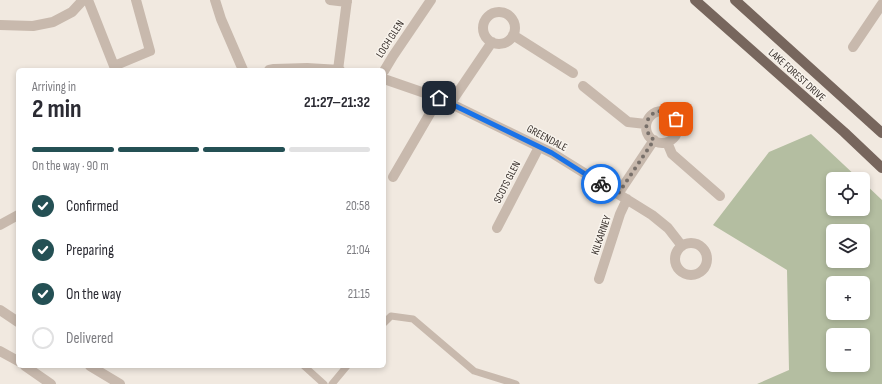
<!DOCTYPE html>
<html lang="en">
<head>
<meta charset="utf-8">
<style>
	body { margin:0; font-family:"Sofia Sans Condensed",sans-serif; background:#f7f7f7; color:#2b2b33; height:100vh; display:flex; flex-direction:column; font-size:15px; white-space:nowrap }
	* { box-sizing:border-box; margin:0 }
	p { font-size:13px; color:#7c7c81 }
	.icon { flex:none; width:22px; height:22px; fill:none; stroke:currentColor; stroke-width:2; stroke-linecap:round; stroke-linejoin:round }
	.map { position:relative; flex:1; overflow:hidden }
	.sheet { position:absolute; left:16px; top:68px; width:370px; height:300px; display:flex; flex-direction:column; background:#fff; border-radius:6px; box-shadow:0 2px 6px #0003 }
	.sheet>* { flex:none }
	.fabs { position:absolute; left:826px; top:172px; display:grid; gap:8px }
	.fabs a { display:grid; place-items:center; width:44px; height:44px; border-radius:6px; background:#fff; box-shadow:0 2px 6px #0003; font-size:20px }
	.pin { position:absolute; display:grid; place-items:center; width:34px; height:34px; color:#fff; margin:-17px; border-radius:8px; box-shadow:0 2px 6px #0006 }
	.courier { position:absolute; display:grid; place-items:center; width:40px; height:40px; margin:-20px; border:3px solid #1a73e8; border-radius:50%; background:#fff; color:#222; box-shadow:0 1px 5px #0007 }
	.overview em { font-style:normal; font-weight:700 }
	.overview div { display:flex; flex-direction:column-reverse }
	.overview { display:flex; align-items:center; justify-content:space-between; height:68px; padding:0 16px }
	h1 { font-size:26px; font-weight:700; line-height:30px }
	.bar { display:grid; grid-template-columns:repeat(4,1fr); gap:6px 4px; align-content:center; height:48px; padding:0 16px }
	.bar i { height:5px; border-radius:3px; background:#e1e1e2 }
	.bar .selected { background:#245054 }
	.bar p { grid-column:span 4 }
	ol { padding:0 16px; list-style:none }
	li { display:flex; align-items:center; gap:12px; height:44px }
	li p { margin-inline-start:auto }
	li .icon { padding:4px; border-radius:50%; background:#245054; color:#fff; stroke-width:4 }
	li:last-child { color:#7c7c81 }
	li i { width:22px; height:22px; border:2px solid #e1e1e2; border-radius:50% }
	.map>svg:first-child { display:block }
</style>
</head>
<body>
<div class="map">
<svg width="882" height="384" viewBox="0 0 882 384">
	<rect width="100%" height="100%" fill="#f1e9e0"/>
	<path fill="#b4bea1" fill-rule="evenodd" d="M811 134 859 179H833V209H863V182L882 200V384H757L789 370 787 270 713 225 769 152ZM833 231H863V261H833ZM833 283H863V313H833ZM833 335H863V365H833Z"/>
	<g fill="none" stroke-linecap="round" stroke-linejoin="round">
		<path stroke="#c8b9ad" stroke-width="7" d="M384 323 391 316 413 319 474 371 516 384
			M304 366 324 384
			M332 384 347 366"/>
		<path stroke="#c8b9ad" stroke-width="10" d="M88 0 114 66 150 51 136 0
			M330 0 347 2
			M483 28a16 16 0 1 1 32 0a16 16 0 1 1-32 0Z
			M0 25 33 26 53 22 72 12 83 0
			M513 35 573 73
			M853 47 882 4
			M269 70 274 69 307 68 340 70
			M338 70 347 0
			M384 71 393 56 431 0
			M384 79 439 98 552 153 652 215 668 228 682 246
			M583 86 628 122 646 124
			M450 104 492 42
			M646 127a16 16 0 1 1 32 0a16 16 0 1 1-32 0Z
			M667 142 672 154 720 196
			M393 177 439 98
			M618 194 654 140
			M0 225 18 215
			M497 228 539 147
			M675 259a16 16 0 1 1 32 0a16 16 0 1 1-32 0Z
			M599 279 620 214 627 199
			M0 310 18 322
			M0 351 18 361
			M25 366 51 384
			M90 366 120 384"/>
		<path stroke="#c8b9ad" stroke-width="10" d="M215 0 221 19 243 70"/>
		<path stroke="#77665d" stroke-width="10" d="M695 0 844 132 882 168
			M735 0 882 133"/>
	</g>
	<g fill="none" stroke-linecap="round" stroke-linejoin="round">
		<path stroke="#78706a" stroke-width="4" stroke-dasharray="0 7.2" d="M601 184 618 194 654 140C634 124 658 98 676 119"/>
		<path stroke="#1a73e8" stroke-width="5" d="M439 98 552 153 601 184"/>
	</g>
	<g text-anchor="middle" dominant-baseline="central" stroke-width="3" stroke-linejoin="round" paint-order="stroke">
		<g font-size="11" fill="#372f2b" stroke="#f8f3ec">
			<text transform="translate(390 39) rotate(-57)">LOCH GLEN</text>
			<text transform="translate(797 75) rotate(42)">LAKE FOREST DRIVE</text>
			<text transform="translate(547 138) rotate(28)">GREENDALE</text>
			<text transform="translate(507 182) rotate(-63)">SCOTS GLEN</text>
			<text transform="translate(601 235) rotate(-71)">KILKARNEY</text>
		</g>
	</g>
</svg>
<div class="fabs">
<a><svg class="icon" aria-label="locate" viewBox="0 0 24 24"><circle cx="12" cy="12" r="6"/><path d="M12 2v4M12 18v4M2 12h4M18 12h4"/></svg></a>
<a><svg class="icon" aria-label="layers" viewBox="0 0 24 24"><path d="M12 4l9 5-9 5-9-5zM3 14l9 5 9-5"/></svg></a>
<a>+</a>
<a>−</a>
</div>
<div class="pin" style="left:676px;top:119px;background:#ea580c"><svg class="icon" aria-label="bag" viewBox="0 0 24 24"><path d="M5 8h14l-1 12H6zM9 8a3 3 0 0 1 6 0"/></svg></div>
<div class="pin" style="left:439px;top:98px;background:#1f2937"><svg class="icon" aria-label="home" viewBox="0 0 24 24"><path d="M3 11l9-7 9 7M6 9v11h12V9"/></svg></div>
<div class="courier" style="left:601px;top:184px"><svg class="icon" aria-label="bike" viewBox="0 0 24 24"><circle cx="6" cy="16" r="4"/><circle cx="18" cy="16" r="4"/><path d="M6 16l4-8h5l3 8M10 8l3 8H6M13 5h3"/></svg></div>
<section class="sheet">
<div class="overview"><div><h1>2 min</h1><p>Arriving in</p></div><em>21:27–21:32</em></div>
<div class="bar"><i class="selected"></i><i class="selected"></i><i class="selected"></i><i></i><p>On the way · 90 m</p></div>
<ol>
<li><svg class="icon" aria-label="check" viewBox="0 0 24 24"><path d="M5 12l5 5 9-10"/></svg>Confirmed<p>20:58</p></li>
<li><svg class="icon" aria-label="check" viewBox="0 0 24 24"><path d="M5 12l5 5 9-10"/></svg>Preparing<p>21:04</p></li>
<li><svg class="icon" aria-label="check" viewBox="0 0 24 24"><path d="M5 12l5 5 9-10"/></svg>On the way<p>21:15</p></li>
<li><i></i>Delivered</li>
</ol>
</section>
</div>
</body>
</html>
